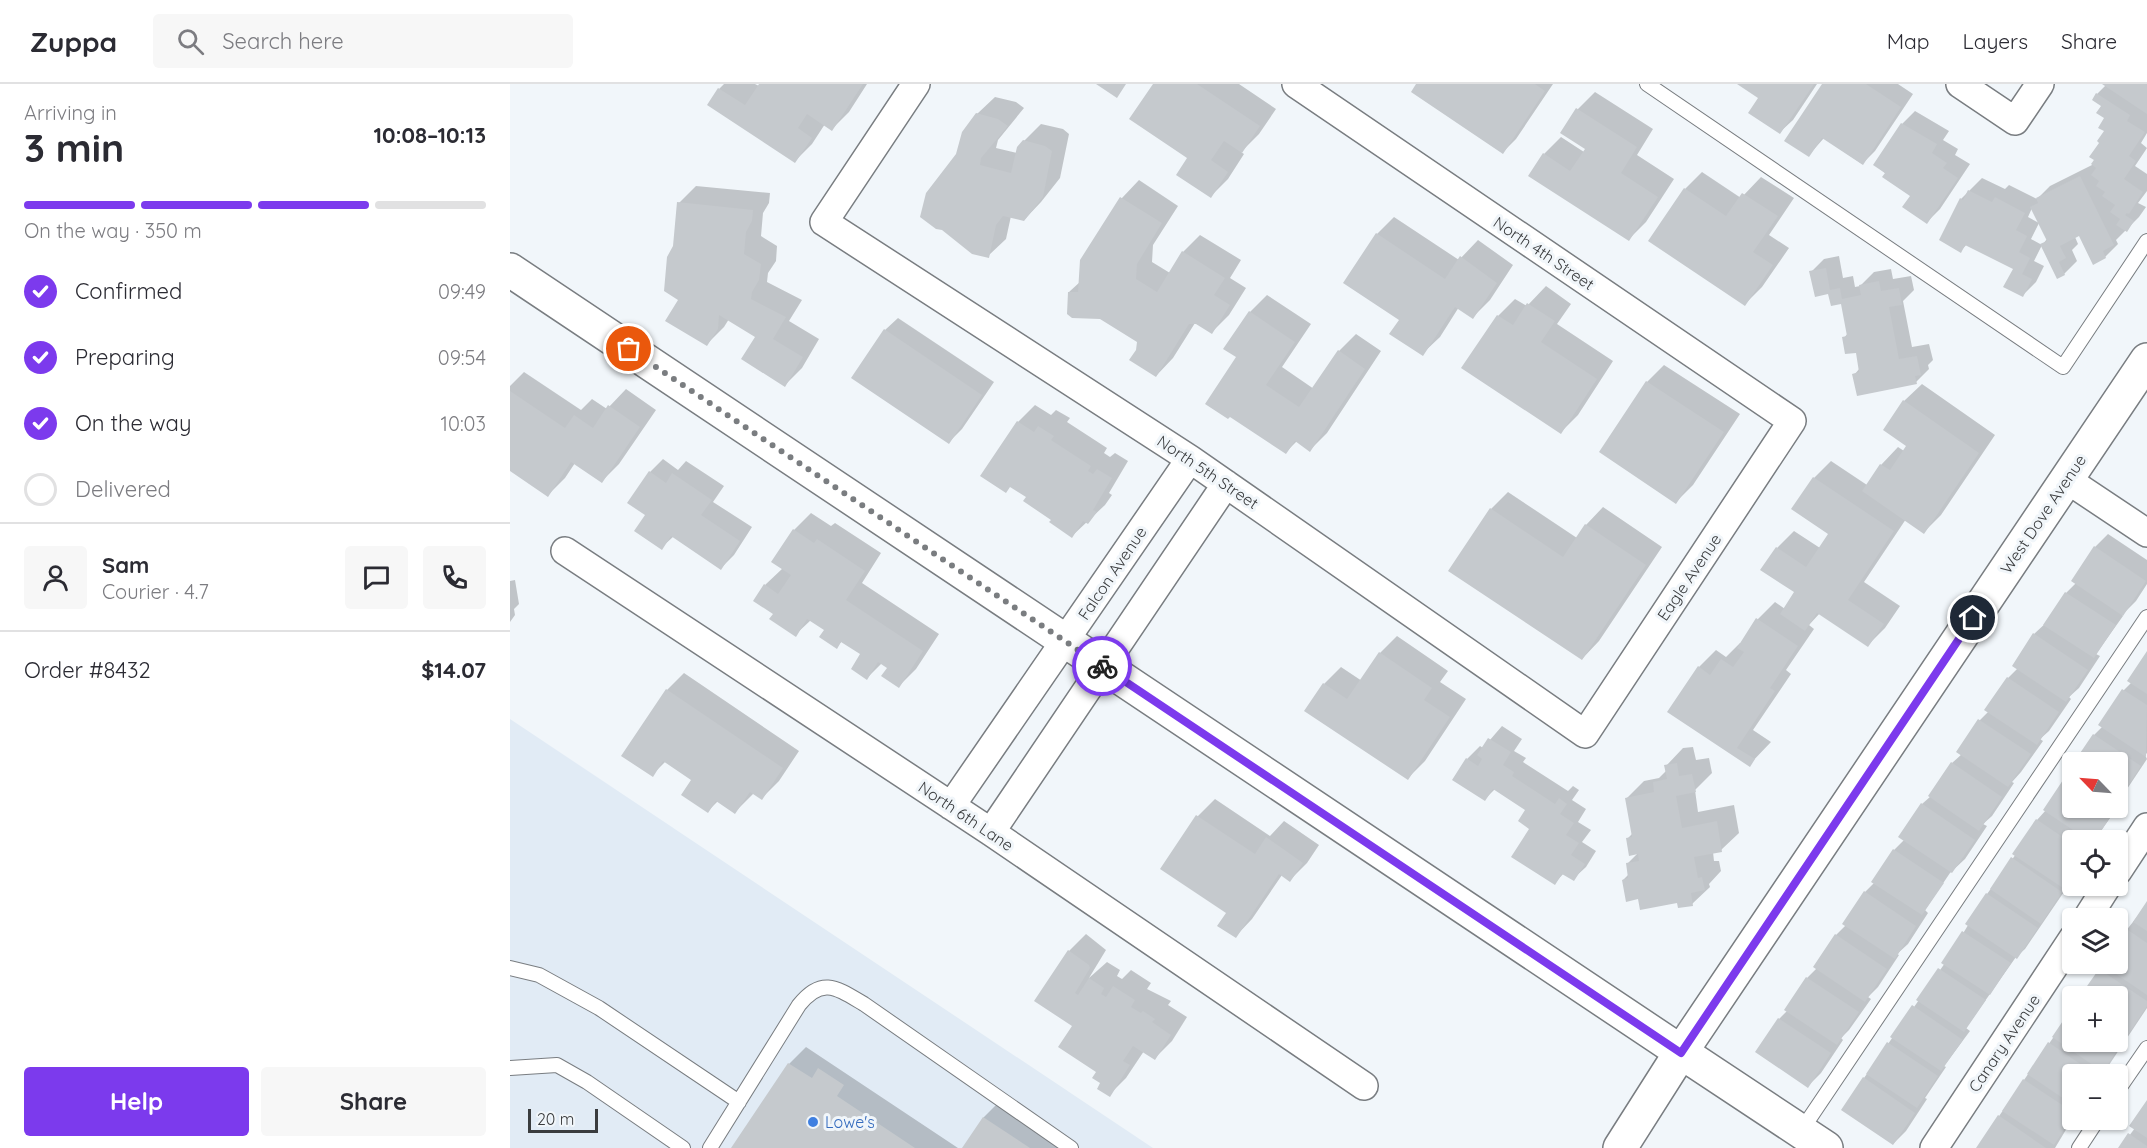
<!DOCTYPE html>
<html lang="en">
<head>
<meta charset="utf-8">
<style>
	body { margin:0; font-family:Quicksand,sans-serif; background:#f7f7f7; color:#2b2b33; height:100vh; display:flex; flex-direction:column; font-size:22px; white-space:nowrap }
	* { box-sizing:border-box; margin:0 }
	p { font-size:20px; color:#7c7c81 }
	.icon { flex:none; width:33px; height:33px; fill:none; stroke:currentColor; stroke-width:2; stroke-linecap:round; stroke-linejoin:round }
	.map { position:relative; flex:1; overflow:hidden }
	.sheet { display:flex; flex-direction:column; background:#fff; width:510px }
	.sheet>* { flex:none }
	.needle { width:39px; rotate:295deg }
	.buttons { position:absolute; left:1552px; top:668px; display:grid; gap:12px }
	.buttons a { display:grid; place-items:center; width:66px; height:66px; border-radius:6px; background:#fff; box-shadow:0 2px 4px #0004; font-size:30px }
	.scale { position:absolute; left:18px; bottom:15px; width:70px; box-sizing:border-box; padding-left:6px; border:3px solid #3a3c3e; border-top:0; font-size:16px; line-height:21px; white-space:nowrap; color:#3a3c3e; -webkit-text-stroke:4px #f1f6fa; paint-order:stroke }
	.pin { position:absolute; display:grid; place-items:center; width:51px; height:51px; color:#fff; margin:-26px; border:3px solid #fff; border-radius:50%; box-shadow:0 2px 6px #0007 }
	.courier { position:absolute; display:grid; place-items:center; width:60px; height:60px; margin:-30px; border:4px solid #7c3aed; border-radius:50%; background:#fff; color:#222; box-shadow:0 2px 8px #0007 }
	.head em { font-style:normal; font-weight:700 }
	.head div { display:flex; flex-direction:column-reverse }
	.head { display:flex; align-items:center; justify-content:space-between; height:102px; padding:0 24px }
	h1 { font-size:39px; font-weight:700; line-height:45px }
	.bar { display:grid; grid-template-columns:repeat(4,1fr); gap:9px 6px; align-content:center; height:72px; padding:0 24px }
	.bar i { height:8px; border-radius:4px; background:#e1e1e2 }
	.bar .active { background:#7c3aed }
	.bar p { grid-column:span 4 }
	.line { display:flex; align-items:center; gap:15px; padding:0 24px; border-top:2px solid #e1e1e2 }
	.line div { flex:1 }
	.round { display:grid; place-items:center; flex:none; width:63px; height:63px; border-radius:6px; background:#f7f7f7 }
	ol { padding:0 24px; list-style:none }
	li { display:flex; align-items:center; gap:18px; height:66px }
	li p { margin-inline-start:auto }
	li .icon { padding:6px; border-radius:50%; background:#7c3aed; color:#fff; stroke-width:4 }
	li:last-child { color:#7c7c81 }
	li i { width:33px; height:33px; border:3px solid #e1e1e2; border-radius:50% }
	.button { display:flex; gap:12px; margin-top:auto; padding:12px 24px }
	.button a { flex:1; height:69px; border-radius:6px; background:#7c3aed; color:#fff; font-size:24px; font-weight:700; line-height:69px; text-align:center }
	.button a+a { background:#f7f7f7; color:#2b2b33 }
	header { display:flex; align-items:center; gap:36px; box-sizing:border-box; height:84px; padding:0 30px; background:#fff; border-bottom:2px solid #e1e1e2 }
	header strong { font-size:28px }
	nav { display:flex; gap:33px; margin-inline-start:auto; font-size:21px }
	.search { width:420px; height:54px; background:#f7f7f7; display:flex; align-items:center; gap:15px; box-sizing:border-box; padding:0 21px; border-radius:6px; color:#7c7c81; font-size:22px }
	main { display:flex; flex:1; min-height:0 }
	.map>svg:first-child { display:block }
</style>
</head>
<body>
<header>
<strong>Zuppa</strong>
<div class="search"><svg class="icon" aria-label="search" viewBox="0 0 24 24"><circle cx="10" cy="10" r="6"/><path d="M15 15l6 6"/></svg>Search here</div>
<nav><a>Map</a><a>Layers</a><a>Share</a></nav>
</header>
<main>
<section class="sheet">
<div class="head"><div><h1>3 min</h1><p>Arriving in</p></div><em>10:08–10:13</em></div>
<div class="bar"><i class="active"></i><i class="active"></i><i class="active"></i><i></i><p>On the way · 350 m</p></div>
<ol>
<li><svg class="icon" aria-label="check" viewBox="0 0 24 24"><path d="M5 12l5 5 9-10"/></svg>Confirmed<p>09:49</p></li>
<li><svg class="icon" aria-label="check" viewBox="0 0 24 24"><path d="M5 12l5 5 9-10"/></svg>Preparing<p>09:54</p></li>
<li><svg class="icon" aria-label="check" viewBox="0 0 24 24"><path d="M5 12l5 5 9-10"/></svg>On the way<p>10:03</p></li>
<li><i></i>Delivered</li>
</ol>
<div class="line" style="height:108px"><a class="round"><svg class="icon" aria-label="person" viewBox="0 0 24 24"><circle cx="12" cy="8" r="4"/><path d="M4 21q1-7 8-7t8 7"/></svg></a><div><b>Sam</b><p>Courier · 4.7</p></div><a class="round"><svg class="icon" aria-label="chat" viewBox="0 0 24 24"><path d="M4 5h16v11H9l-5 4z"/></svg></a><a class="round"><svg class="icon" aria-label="phone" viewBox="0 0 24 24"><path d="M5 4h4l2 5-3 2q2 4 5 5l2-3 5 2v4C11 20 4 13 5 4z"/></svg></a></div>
<div class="line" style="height:78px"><div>Order #8432</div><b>$14.07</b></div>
<div class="button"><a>Help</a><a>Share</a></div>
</section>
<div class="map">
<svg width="1637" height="1064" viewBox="0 0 1637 1064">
	<rect width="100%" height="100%" fill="#f1f6fa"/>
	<path fill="#e1ebf5" d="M0 635 643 1064H0Z"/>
	<path fill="#0003" fill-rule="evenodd" d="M214 0H245L249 2 250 0H357L339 28 322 45 315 40 302 60 285 77 209 5Z
		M645 0H729L766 25 749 50 731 68 734 70 718 95 701 112Z
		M908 0H1043L1006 55 993 68Z
		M1230 0H1307L1283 36 1270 48 1250 14Z
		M1314 0H1388L1403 10 1365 67 1352 80 1314 54 1299 71Z
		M1595 0H1637V49L1631 59 1637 64 1625 82 1637 90V107L1628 119 1636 123 1629 133 1606 156 1608 160 1595 173 1569 150 1565 153 1568 160 1562 166 1567 177 1554 190 1532 161 1524 177 1534 182 1526 198 1513 211 1505 184 1457 160 1451 167V115L1472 94 1495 105 1499 101 1527 115 1540 102 1582 81 1596 47V34L1587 10 1596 1ZM1522 124 1537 155 1532 161 1521 155 1529 139 1518 133Z
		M1085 8 1143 45 1127 71 1164 95 1136 138 1119 155 1034 70 1051 53 1074 68 1077 64 1052 49 1068 25Z
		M485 13 506 18 514 24 488 56 486 64 507 69 514 57 531 40 553 45 559 50 550 94 531 118 514 136 501 132 496 155 478 172 447 71 467 30Z
		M1405 27 1439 47 1433 56 1448 65 1445 71 1460 80 1430 125 1417 138 1402 111 1365 81 1392 40Z
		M1192 88 1231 114 1251 93 1284 114 1259 151 1279 164 1252 203 1235 220 1175 105Z
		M629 96 668 122 643 161 642 178 660 189 673 168 690 151 731 176 720 194 736 204 719 231 702 248 685 239 663 274 646 292 627 266 628 257 559 208 571 197 572 177 612 114Z
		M186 102 260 109 259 119 253 129 251 152 267 162 266 177 258 189 257 198 292 216 279 237 309 255 292 284 275 301 247 253 219 235 214 243 197 260 170 216 165 163 169 119Z
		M884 133 949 176 968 156 1003 181 980 216 963 233 949 223 930 253 912 270 891 236 867 150Z
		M1329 172 1333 194 1343 192 1345 203 1350 202 1364 188 1381 185 1383 195 1401 192 1404 206 1393 217 1402 263 1419 260 1423 276 1418 281 1419 285 1406 298 1344 291 1350 284 1347 267 1334 254 1338 249 1332 218 1319 208 1301 188 1314 175Z
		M1036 202 1061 220 1047 240 1103 277 1068 331 1051 348 988 232 1005 215 1017 222Z
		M757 211 801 240 772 283 804 305 829 267 846 250 871 267 817 349 800 366 787 357 776 368 728 273 740 228Z
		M388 234 484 298 452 345 439 358 375 246Z
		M1154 281 1230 330 1183 401 1166 418 1137 298Z
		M14 288 71 326 82 315 97 325 116 305 146 326 109 380 92 397 65 379 55 394 38 411 0 385V302Z
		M1412 300 1485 351 1431 431 1414 448 1396 435 1354 498 1390 522 1375 544 1358 561 1310 529 1299 541 1304 545 1276 586 1281 590 1243 646 1261 658 1239 681 1159 627 1189 583 1206 566 1216 573 1230 559 1231 560 1248 535 1265 518 1275 525 1286 508 1267 464 1284 447 1310 464 1320 450 1304 394 1321 377 1357 401 1371 381 1388 363 1394 367 1399 361 1394 317Z
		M525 321 541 331 546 326 560 334 557 338 597 364 594 369 600 373 605 369 618 377 599 409 602 411 595 421 562 452 518 413 508 338Z
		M153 375 168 386 176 377 214 402 203 418 242 443 224 471 211 484 164 452 151 464 137 430 140 388Z
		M998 408 1067 454 1076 441 1093 423 1152 463 1089 557 1072 575 981 425Z
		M301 429 321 442 325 439 371 469 352 499 429 550 406 585 389 602 379 583 372 579 357 594 352 570 332 557 327 563 316 546 301 536 285 551 265 529 255 501 273 484 284 446Z
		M1598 450 1637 476V500L1626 517 1612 531 1613 532 1586 570 1590 572 1569 604 1559 613 1561 615 1539 647 1530 655 1533 657 1511 688 1502 698 1504 699 1482 732 1473 740 1477 742 1455 775 1440 789 1415 826 1418 829 1398 860 1387 870 1389 871 1368 903 1358 913 1361 915 1339 946 1331 954 1333 956 1311 989 1298 1002 1247 968 1269 935 1278 926 1276 925 1297 894 1307 884 1326 851 1336 841 1355 808 1365 798 1384 766 1394 756 1412 720 1421 712 1442 679 1452 670 1448 667 1470 636 1479 627 1476 625 1498 594 1508 584 1504 581 1524 550 1538 537 1556 509 1566 499 1585 463Z
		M5 496 9 520 4 525 5 531 0 538V497Z
		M887 552 938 587 930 598 956 615 915 677 898 694 814 600 831 583 852 597 870 569Z
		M1637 570V669L1635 671 1637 675 1617 705 1608 714V678H1566L1584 651 1593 642 1614 606 1622 598Z
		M174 589 289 667 269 697 252 714 244 709 225 728 208 717 198 727 183 695 156 677 142 691 157 606Z
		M992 642 1012 655 1004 667 1016 674 1013 678 1058 707 1063 702 1069 706 1062 716 1076 725 1068 738 1081 746 1072 758 1086 767 1076 783 1063 795 1054 789 1045 799 1022 744 1018 725 985 705 975 715 944 695 957 675 970 662 973 664Z
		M1183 663 1186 676 1199 674 1202 689 1185 706 1188 728 1224 721 1229 749 1211 766 1203 768 1204 777H1209L1211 787 1199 800 1200 803 1182 820 1130 814 1113 796 1119 790 1117 780 1129 768 1118 754 1123 749 1117 714 1134 697 1149 694 1157 686 1156 682 1173 664Z
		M1563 687V723H1608V715L1612 717 1586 754 1588 756H1563V791L1557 797 1560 799 1515 865 1506 873 1456 944 1460 947 1434 982 1436 983 1415 1014 1417 1015 1396 1047 1383 1060 1354 994 1435 879 1477 810 1506 770 1527 736 1536 726 1535 725 1556 694Z
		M705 715 760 752 774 737 809 761 797 779 780 796 772 791 742 835 725 853 718 829 652 785 688 732Z
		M1637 820V924L1593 990H1563V1034L1545 1064H1467L1563 925V957H1608V912H1572L1595 881 1593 879H1608V857Z
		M576 850 596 866 579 894 597 878 610 886 607 892 612 895 621 886 641 899 637 905 661 917 658 921 677 933 662 957 645 974 634 967 616 994 599 1011 564 942 526 917 559 867Z
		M296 963 448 1064H223L279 980Z
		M491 1016 563 1064H454L474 1033Z
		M1637 1018V1064H1610L1625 1044Z"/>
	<path fill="#c5c9cd" d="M249 0H353L322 47 297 30 288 44 302 54 285 79 197 21 208 4 235 21Z
		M586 0H616L607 14Z
		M643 0H687L750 42 732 69 714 57 701 76 718 88 701 114 666 91 677 74 619 35Z
		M906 0H1025L1035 7 993 70 901 8Z
		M1227 0H1304L1270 50 1238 29 1248 14Z
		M1312 0H1356L1391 23 1353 81 1312 54 1299 73 1274 57Z
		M1592 0H1637V30Z
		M1586 9 1620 31 1617 37 1635 48 1619 72 1626 77 1614 95 1633 108 1619 130 1617 129 1615 131 1624 137 1617 148 1606 141 1610 135 1600 128 1605 121 1592 112 1595 108 1586 102 1589 97 1581 91 1586 84 1581 80 1584 76 1579 73 1589 59 1587 57 1594 47 1588 44 1594 34 1586 29 1591 22 1582 16Z
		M1066 24 1127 63 1111 89 1148 113 1119 157 1018 92 1033 69 1060 87 1075 65 1050 49Z
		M466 29 488 35 498 42 471 74 470 81 501 89 507 63 513 56 535 62 542 67 533 113 514 137 493 132 486 141 479 174 462 170 432 146 426 145 410 133 416 109 446 70 452 48Z
		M1391 39 1427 60 1422 69 1437 79 1433 84 1448 94 1417 140 1392 123 1400 112 1372 93 1375 89 1363 81Z
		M1570 92 1604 161 1593 167 1596 174 1583 181 1569 152 1550 162 1556 174 1549 178 1555 191 1547 195 1530 160 1537 157 1520 123 1528 119 1526 114Z
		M1174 104 1216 132 1232 109 1268 132 1243 168 1263 181 1235 222 1138 157Z
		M1458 106 1482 118 1485 113 1515 129 1506 146 1517 152 1509 168 1520 174 1512 190 1522 195 1513 213 1493 203 1503 185 1455 161 1451 169 1429 156 1450 114 1453 116Z
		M610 113 652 139 627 180 626 195 647 208 672 167 715 194 704 211 720 221 702 250 686 240H679L646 293 619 276 626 266 627 258 590 235 562 234 557 230 558 208H568L570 176Z
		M167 118 243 126 242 137 236 148 234 170 251 180 249 196 242 208 241 215 276 233 263 255 293 273 275 303 231 275 245 253 209 231 208 245 197 262 155 237 168 216 154 207 157 173 163 162Z
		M866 149 935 195 950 172 987 199 963 235 945 223 913 272 879 250 889 236 833 199Z
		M1316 184 1320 206 1330 204 1332 215 1351 211 1349 201 1369 197 1371 207 1389 204 1392 221 1379 223 1389 275 1407 272 1411 291 1405 292 1407 300 1347 312 1342 290 1349 288 1346 269 1335 270 1332 253 1337 252 1331 220 1321 222 1318 210 1305 213 1299 187Z
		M1017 219 1045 237 1031 258 1087 295 1051 350 951 284 987 231 1003 241Z
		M739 227 785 258 756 301 789 323 828 266 855 285 800 368 785 357 776 370 720 333 718 335 695 320 726 273 713 265Z
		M374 245 472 311 439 360 341 294Z
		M1136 297 1214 348 1166 420 1089 368Z
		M0 307 55 344 64 331 83 344 98 321 130 343 92 399 61 378 38 413 0 387Z
		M1393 316 1469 369 1414 450 1352 407 1370 380 1380 386 1396 362 1373 346Z
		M507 337 524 348 528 342 544 352 541 356 581 382 578 387 583 390 587 385 602 394 583 426 587 428 578 440 573 437 562 454 539 438 541 436 513 417 516 413 500 403 496 409 470 392Z
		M139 387 156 399 162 389 202 416 191 431 230 457 211 486 161 452 152 466 124 447 135 431 117 419Z
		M1303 393 1384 447 1338 516 1374 540 1358 563 1307 529 1295 547 1270 530 1284 508 1250 486 1266 463 1296 483 1318 450 1281 425Z
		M980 424 1053 473 1075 440 1136 481 1072 576 938 487Z
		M283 445 304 459 307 455 355 487 336 516 413 567 389 604 371 592 377 584 368 578 357 596 341 585 350 570 331 558 327 565 309 553 314 546 297 535 286 553 259 535 263 530 243 517 254 500 268 510 281 491 261 478Z
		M1584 462 1636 497 1613 532 1561 497Z
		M1555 508 1606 541 1584 574 1533 541Z
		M1246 534 1288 562 1260 604 1265 607 1227 664 1245 675 1240 683 1157 628 1188 582 1200 591 1211 575 1223 583 1234 568 1227 564Z
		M1523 549 1578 586 1556 618 1502 582Z
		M1637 567V610L1617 597Z
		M869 568 922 604 914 616 940 633 898 696 794 627 813 599 837 615Z
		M1497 593 1549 628 1527 661 1474 626Z
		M156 605 273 684 252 716 240 708 225 730 206 717 198 729 171 711 181 696 153 677 143 693 111 672Z
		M1612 605 1637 621 1636 673 1588 641Z
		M1468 635 1521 670 1498 703 1446 668Z
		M1583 650 1631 682 1608 717V678H1564Z
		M978 654 1001 668 993 681 1004 688 1002 692 1045 720 1049 714 1057 720 1050 730 1064 739 1056 751 1069 759 1061 771 1075 780 1064 797 1052 790 1045 801 1001 773 1019 745 1008 737 1015 726 983 705 975 717 942 696 956 674 968 682 972 675 967 671Z
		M1441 678 1492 713 1469 747 1418 712Z
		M1167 679 1169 692 1182 690 1186 708 1166 712 1172 744 1207 737 1212 768 1184 773 1188 794 1192 793 1195 806 1181 809 1183 822 1168 824 1167 819 1130 826 1128 815 1116 818 1112 796 1118 794 1116 779 1129 777 1128 770 1119 772 1116 754 1122 753 1115 714 1144 708 1143 698 1157 695 1154 681Z
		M1555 693 1563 698V723H1600L1605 726 1585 756H1578L1533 726Z
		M1411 719 1465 756 1442 789 1388 753Z
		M686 731 745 770 756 753 793 779 780 798 769 790 726 854 707 842 716 829 650 785Z
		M1526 735 1563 760V789L1553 804 1502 770Z
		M1383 765 1434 799 1412 831 1361 798Z
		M1501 773 1552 808 1531 840 1480 805Z
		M1354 807 1406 842 1385 875 1332 840Z
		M1476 809 1528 844 1507 875 1455 840Z
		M1637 817V847L1623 838Z
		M1615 844 1637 859V911L1590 879H1608V855Z
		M1452 847 1501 879 1480 911 1431 879Z
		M1325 850 1377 885 1355 918 1303 883Z
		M558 866 579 881 580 884 565 909 568 911 579 894 594 904 591 910 596 913 603 902 625 916 621 923 631 929 633 927 645 935 642 938 661 951 645 976 623 962 613 977 620 981 600 1013 587 1005 590 999 582 994 586 988 548 963 562 942 524 917Z
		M1428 884 1476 916 1454 948 1406 916Z
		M1589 885 1637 917V922L1618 951 1608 944V912H1570Z
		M1296 893 1349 928 1327 961 1274 926Z
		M1402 921 1453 956 1431 987 1380 953Z
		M1563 922V957H1608V952L1614 956 1593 988 1542 953Z
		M1268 934 1321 969 1298 1004 1245 968Z
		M1377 958 1428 992 1407 1024 1356 990Z
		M1538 958 1585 990H1563V1021L1517 990Z
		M278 979 302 994 308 984 334 1001 327 1012 405 1064H221Z
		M1353 993 1405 1029 1383 1061 1331 1026Z
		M1513 995 1563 1028V1032L1544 1061 1492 1027Z
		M1637 1016V1054L1619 1042Z
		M1488 1031 1536 1064H1466Z
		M473 1033 520 1064H452Z
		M1618 1049 1637 1062V1064H1608Z"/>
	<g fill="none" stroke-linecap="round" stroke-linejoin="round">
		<defs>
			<path id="lane" d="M1137 0 1553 283 1637 157
				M0 884 29 891 89 924 229 1018
				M0 984 47 981 77 998 173 1064
				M1608 1006 1637 964
				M1291 1047 1637 533
				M200 1064 289 921C312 892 327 904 354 920L561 1064
				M1569 1064 1588 1035"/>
			<path id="street" d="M406 0 314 138 680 375 1075 650 1282 337 786 0
				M1450 0 1505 37 1530 0
				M1556 395 1637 449
				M55 467 481 748 854 1002
				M441 722 680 375
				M481 748 716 400
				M1608 787 1637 743
				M1577 834 1598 801
				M1424 1064 1563 854"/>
			<path id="secondary" d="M0 186 1171 968 1316 1064
				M1110 1064 1171 968 1637 276"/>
		</defs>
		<use href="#lane" stroke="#797d81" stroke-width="16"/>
		<use href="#street" stroke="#797d81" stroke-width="30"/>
		<use href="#secondary" stroke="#797d81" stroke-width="36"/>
		<use href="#lane" stroke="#fff" stroke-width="14"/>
		<use href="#street" stroke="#fff" stroke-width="27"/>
		<use href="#secondary" stroke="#fff" stroke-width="33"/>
	</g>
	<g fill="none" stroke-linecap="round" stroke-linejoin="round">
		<path stroke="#7a7d80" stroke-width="6" stroke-dasharray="0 10.8" d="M119 265 592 582"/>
		<path stroke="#7c3aed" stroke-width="8" d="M592 582 1171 969 1463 534"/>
	</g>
	<circle fill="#3f7fe0" stroke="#f1f6fa" stroke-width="2" cx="303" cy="1038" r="6"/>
	<g text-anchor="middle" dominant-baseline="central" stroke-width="6" stroke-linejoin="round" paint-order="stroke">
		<g font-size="16" fill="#3a3c3e" stroke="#f1f6fa">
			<text transform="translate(1034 169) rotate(34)">North 4th Street</text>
			<text transform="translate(698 388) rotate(34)">North 5th Street</text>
			<text transform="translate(1533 430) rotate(-56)">West Dove Avenue</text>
			<text transform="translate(602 489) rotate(-56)">Falcon Avenue</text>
			<text transform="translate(1179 493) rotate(-56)">Eagle Avenue</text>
			<text transform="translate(456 732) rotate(34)">North 6th Lane</text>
			<text transform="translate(1494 959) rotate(-56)">Canary Avenue</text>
		</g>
		<g font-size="16" fill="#366cbe" stroke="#f1f6fa" text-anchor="start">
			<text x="315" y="1038">Lowe's</text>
		</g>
	</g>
</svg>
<div class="buttons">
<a><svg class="needle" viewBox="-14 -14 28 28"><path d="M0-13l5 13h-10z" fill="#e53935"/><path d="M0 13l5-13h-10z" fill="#7c7c81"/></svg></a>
<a><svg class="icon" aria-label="locate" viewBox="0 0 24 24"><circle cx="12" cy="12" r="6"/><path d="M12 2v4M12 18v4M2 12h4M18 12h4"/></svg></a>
<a><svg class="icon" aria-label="layers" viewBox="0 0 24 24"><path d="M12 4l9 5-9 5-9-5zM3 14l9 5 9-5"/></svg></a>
<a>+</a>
<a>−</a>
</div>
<div class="scale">20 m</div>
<div class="pin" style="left:119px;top:265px;background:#ea580c"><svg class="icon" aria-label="bag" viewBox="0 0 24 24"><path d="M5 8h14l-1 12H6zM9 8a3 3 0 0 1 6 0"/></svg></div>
<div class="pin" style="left:1463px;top:534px;background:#1f2937"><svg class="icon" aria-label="home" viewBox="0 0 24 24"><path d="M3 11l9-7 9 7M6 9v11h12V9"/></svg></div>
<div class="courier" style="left:592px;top:582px"><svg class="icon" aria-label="bike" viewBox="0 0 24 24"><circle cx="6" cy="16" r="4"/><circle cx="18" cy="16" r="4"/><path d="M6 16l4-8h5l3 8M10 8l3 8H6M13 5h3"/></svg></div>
</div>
</main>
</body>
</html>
